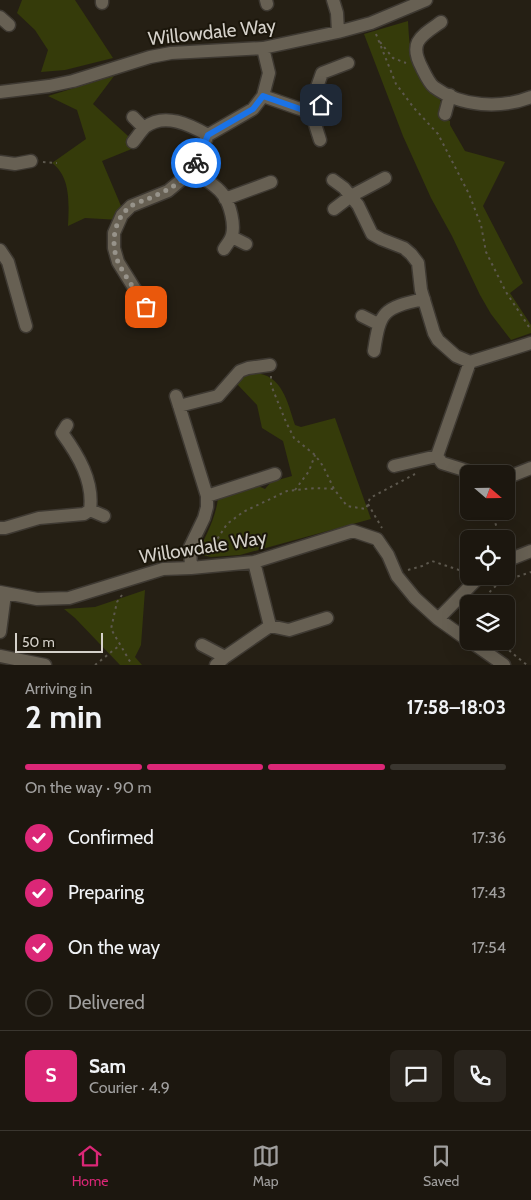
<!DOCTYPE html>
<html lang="en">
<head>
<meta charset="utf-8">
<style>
	body { margin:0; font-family:Cabin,sans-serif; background:#29241d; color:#f1f3f6; height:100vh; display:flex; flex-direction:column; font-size:19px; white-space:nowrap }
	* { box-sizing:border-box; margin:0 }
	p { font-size:16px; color:#a09f9e }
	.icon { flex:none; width:28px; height:28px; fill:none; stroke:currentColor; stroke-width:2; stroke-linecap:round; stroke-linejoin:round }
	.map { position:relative; height:665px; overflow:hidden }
	.details { display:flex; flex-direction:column; background:#1c170f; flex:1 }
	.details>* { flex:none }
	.needle { width:32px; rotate:110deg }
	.fabs { position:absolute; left:460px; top:465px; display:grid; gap:10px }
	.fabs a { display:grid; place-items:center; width:55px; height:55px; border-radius:8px; background:#1c170f; box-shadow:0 5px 20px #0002,0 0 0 1px #3a362f; font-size:25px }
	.scale { position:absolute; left:15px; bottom:12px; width:88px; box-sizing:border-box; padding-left:5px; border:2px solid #d5d1ca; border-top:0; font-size:14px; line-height:18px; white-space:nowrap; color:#d5d1ca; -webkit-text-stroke:4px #1b160b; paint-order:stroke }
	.pin { position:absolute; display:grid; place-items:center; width:42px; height:42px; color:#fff; margin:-21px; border-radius:10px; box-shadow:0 2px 8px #0006 }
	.courier { position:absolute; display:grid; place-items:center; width:50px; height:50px; margin:-25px; border:4px solid #1a73e8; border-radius:50%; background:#fff; color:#222; box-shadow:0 1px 6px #0007 }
	.summary em { font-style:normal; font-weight:800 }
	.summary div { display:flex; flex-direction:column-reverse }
	.summary { display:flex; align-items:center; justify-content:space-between; height:85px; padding:0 25px }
	h1 { font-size:32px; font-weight:800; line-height:38px }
	.bar { display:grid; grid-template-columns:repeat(4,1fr); gap:8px 5px; align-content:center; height:60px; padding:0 25px }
	.bar i { height:6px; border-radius:4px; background:#3a362f }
	.bar .current { background:#db2777 }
	.bar p { grid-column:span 4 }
	.line { display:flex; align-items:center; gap:12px; padding:0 25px; border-top:1px solid #3a362f }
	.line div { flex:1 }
	.round { display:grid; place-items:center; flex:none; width:52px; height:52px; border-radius:8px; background:#29241d }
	ol { padding:0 25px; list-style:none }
	li { display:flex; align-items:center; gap:15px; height:55px }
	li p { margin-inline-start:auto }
	li .icon { padding:5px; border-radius:50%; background:#db2777; color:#fff; stroke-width:4 }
	li:last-child { color:#a09f9e }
	li i { width:28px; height:28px; border:2px solid #3a362f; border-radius:50% }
	.menu { display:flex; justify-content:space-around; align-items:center; height:70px; border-top:1px solid #3a362f; background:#1c170f; font-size:14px; color:#a09f9e }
	.menu a { display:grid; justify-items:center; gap:2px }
	.menu .current { color:#db2777 }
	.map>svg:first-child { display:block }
</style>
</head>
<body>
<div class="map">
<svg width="531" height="665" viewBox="0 0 531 665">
	<rect width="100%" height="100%" fill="#251f14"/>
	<path fill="#353b0a" d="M22 0H75L113 58 65 70 41 72 48 50 35 30 17 13Z
		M408 21C409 37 409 52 417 67 427 87 446 92 441 117L450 121V125L465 151 505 162 483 206 523 283 510 293 531 325V333L511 340 491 314 480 295 452 236 431 198 403 136 364 34Z
		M114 76 93 104 139 146 102 161 124 213 120 220 85 218 68 226C69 204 71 177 52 163L86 139 77 110 48 96Z
		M250 373C282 372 287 401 295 425L301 427 335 418 371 519 240 555 211 557 197 554C206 536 216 517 218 498L256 485 265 489 271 482 292 476 283 441 262 428 257 405 237 384 241 378Z
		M145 590 141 645 135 657 142 665H120L75 618 64 609 95 607Z"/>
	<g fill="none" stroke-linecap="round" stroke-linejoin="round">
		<defs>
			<path id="minor" d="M102 0V3
				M266 0 267 4
				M333 0 337 13 338 32
				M0 17 9 25
				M441 22C421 36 408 42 422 68 425 74 429 83 434 87 461 107 501 109 531 97
				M0 92 49 86 73 81 150 57 171 53 263 48 338 32 371 23 426 0
				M263 96 303 110 321 105 316 90 322 73 348 63
				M310 108 320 140
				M445 114 450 95
				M133 117 144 128
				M133 142C137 137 141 131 145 127 165 112 190 125 208 135
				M0 162 15 164 31 161
				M192 171C202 178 217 185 224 196 230 205 235 224 232 235 231 240 227 244 224 249
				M333 180 344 188 358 205 372 234 381 239 404 248 411 254 418 263 421 290 434 333 438 340 456 356 470 362 531 343
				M225 199 271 182
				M334 209 351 196 385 178
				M232 237 246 244
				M0 250 8 262 26 326
				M146 307 118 262 114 248V233L122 215 131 206 168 191 192 171 208 135 253 109 263 96 269 73 263 48
				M135 314 156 301
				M362 316 378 324
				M374 351C380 311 383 308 424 299
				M470 362 437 456 442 463 477 474
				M176 396 207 496V507L204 518 190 547 191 568
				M179 406 218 396 240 371 248 368 270 365
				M394 466 437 456
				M506 478 531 468
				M207 496 275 474
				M90 510 104 516
				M0 528H5L39 518 84 514 90 510C94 481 78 455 62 433L67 425
				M506 561 531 551
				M254 562 270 626 289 630 327 618
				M0 592 37 599 69 598 163 569 191 568 254 562 353 531 377 539 388 555 397 576 415 598 438 619 469 641
				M438 619 480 576
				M0 632 5 594
				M470 641 504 665
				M202 645 225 657
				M0 656 45 665
				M216 665 225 657 270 626"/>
		</defs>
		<use href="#minor" stroke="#3e3932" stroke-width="15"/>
		<path stroke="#5d584e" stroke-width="2" stroke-dasharray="2.5 4" stroke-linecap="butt" d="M376 34 396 84 414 108 438 134 453 163 469 194 481 225 486 252 506 292 531 330
			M380 42 393 58 406 63
			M43 162 57 163
			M271 376V385L286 422 294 438 315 455 323 466 334 489 347 506 366 509 370 498 415 474
			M295 490 309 471 315 455
			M368 504 382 528
			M491 511 501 539
			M207 555 227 524 243 512 287 491 315 488 334 489
			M408 570 422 566 432 561 465 572 467 571
			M122 595 117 602 111 629 132 665
			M484 604C490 581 512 579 531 572
			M500 641 512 653 527 665
			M95 665 120 645"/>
		<use href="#minor" stroke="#676053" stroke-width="12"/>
	</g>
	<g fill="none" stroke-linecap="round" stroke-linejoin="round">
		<path stroke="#97938a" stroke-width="5" stroke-dasharray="0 9" d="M146 307C137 292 125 277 118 262 110 243 114 218 131 206 135 203 143 201 148 199 166 191 187 181 196 163"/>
		<path stroke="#1a73e8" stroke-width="6" d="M196 163 208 135 253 109 263 96 303 110 321 105"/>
	</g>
	<g text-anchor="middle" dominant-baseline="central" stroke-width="4" stroke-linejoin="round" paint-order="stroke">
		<g font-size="19" fill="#d5d1ca" stroke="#1b160b">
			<text transform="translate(212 32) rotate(-6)">Willowdale Way</text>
			<text transform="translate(203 547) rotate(-9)">Willowdale Way</text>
		</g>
	</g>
</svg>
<div class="fabs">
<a><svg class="needle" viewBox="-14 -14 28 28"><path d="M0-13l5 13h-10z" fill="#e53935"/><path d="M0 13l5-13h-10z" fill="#a09f9e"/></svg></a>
<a><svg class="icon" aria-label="locate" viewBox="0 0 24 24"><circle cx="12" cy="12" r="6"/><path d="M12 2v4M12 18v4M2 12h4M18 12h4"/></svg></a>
<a><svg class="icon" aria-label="layers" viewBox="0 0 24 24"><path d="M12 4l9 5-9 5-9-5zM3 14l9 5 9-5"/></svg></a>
</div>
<div class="scale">50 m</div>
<div class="pin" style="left:146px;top:307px;background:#ea580c"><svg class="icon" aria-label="bag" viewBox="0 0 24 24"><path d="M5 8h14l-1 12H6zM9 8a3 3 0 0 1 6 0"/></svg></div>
<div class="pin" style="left:321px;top:105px;background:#1f2937"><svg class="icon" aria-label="home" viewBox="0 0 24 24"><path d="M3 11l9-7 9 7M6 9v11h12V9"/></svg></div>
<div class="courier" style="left:196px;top:163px"><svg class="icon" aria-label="bike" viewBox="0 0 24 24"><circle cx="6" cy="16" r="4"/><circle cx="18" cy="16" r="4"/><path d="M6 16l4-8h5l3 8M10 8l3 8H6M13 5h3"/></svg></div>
</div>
<section class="details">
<div class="summary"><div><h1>2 min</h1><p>Arriving in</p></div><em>17:58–18:03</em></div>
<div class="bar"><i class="current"></i><i class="current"></i><i class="current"></i><i></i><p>On the way · 90 m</p></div>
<ol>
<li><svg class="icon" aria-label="check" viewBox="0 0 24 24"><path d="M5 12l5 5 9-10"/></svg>Confirmed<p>17:36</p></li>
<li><svg class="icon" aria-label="check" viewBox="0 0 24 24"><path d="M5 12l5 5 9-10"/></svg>Preparing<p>17:43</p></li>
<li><svg class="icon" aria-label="check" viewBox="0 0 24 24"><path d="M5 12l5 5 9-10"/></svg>On the way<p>17:54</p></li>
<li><i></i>Delivered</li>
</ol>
<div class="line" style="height:90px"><b class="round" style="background:#db2777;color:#fff">S</b><div><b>Sam</b><p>Courier · 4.9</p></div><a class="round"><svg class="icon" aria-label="chat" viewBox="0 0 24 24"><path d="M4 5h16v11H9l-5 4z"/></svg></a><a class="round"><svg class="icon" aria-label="phone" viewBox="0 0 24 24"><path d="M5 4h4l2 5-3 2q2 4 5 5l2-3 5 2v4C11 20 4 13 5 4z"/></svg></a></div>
</section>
<nav class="menu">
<a class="current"><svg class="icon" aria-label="home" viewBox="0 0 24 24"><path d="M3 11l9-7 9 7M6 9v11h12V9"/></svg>Home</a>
<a><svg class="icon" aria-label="map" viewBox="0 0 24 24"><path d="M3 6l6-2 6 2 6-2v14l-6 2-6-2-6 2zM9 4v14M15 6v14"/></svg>Map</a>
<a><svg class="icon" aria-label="saved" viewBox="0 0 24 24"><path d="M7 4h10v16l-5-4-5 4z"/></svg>Saved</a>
</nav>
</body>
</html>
